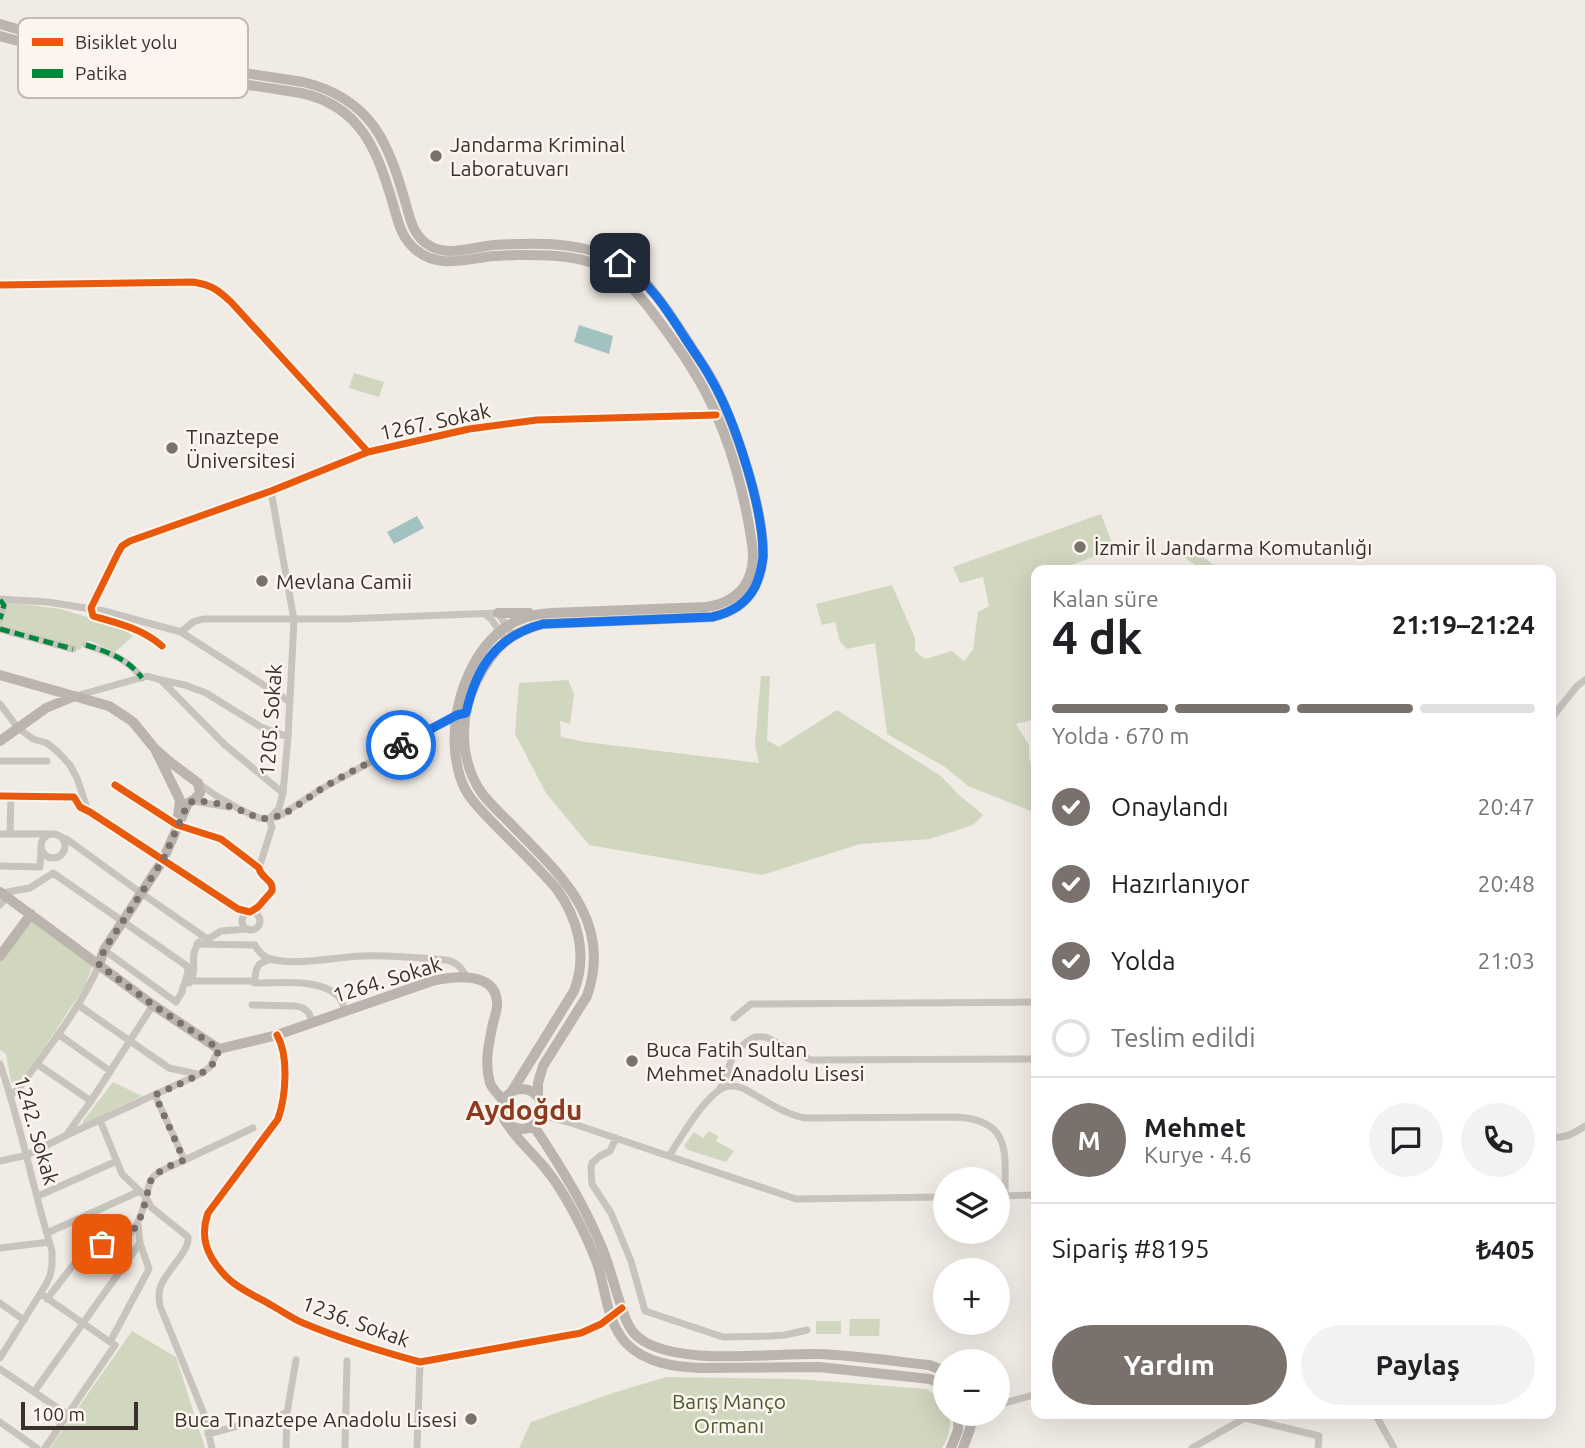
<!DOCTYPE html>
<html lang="tr">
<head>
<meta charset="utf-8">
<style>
	body { margin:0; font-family:Ubuntu,sans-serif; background:#f2f2f2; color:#202124; height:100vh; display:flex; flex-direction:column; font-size:26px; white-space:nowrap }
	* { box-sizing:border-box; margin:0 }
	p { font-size:23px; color:#757577 }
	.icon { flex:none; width:38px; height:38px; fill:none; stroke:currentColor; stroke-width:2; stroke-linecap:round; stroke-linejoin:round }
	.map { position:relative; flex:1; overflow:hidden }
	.details { position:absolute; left:1031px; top:565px; width:525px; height:854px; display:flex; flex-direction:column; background:#fff; border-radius:14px; box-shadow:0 7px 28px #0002 }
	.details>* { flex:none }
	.controls { position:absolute; left:933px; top:1167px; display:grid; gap:14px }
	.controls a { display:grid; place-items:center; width:77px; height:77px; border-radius:50%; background:#fff; box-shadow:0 7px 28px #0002; font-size:35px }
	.scale { position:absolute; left:21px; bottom:18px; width:117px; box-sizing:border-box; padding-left:7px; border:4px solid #3b302b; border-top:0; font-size:19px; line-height:24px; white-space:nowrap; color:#3b302b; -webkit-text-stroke:5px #fbf5ee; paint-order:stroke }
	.pin { position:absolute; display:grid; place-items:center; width:60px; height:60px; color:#fff; margin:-30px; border-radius:14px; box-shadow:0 4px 10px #0006 }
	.courier { position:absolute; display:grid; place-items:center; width:70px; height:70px; margin:-35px; border:5px solid #1a73e8; border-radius:50%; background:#fff; color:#222; box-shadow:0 2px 9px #0007 }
	.summary em { font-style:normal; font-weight:600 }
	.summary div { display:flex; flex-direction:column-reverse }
	.summary { display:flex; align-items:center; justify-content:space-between; height:119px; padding:0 21px }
	h1 { font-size:46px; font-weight:600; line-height:52px }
	.bar { display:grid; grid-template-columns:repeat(4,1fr); gap:10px 7px; align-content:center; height:84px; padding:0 21px }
	.bar i { height:9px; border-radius:5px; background:#e0e0e0 }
	.bar .current { background:#7a716c }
	.bar p { grid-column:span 4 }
	.line { display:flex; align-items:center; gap:18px; padding:0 21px; border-top:2px solid #e0e0e0 }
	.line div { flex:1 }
	.round { display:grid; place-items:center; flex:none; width:74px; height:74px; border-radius:37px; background:#f2f2f2 }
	ol { padding:0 21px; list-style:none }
	li { display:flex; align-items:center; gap:21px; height:77px }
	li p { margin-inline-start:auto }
	li .icon { padding:7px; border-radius:50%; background:#7a716c; color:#fff; stroke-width:4 }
	li:last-child { color:#757577 }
	li i { width:38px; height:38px; border:4px solid #e0e0e0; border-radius:50% }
	.button { display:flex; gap:14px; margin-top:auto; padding:14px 21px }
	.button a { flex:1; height:80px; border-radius:42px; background:#7a716c; color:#fff; font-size:28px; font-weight:600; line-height:80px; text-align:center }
	.button a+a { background:#f2f2f2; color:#202124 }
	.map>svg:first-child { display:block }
</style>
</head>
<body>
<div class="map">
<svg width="1585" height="1448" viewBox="0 0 1585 1448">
	<rect width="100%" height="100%" fill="#f0ebe5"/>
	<path fill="#d1d6bf" d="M354 373 384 382 379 397 349 388Z
		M1101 514 1114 549 1058 570H1036V730L1033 720 1016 724 1029 745V758L1036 779V813L968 786 945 767 887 734 875 643 847 649 840 642 835 622 822 625 816 604 892 585 915 638V651L925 659 952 651 964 661 973 650 978 612 989 606 983 577 960 583 953 567Z
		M1182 542 1214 565 1218 570H1202L1177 552Z
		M8 602 60 609 118 626 133 636 115 652 91 641H85L80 650 0 628V621Z
		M761 676H770L767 740 779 747 837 710 941 776 958 794 983 815 973 825 930 839 860 844 762 875 589 845 546 793 515 734 519 683 568 680 574 694 570 724 560 721 561 737 585 742 759 763 755 744Z
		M30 919 93 964 85 986 44 1048 18 1084 11 1082 6 1054 0 1050V957Z
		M113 1082 142 1096 83 1124V1121Z
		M709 1131 718 1136 716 1141 734 1151 726 1162 688 1150 684 1146 694 1132 703 1138Z
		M850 1319H880L879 1336H849Z
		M816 1321H841V1334H816Z
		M132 1331 176 1357 205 1448H50Z
		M666 1377 798 1379 927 1389C936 1396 945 1401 945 1414H948C953 1424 948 1438 942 1448H519L531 1422 610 1394Z"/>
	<path fill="#a1c2c1" d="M579 325 613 336 609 354 574 342Z
		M417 516 424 528 394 544 387 532Z"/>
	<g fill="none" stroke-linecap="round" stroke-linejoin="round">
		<path stroke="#c9c3be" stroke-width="7" d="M0 285 193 282C212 285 218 290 231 302L368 452
			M0 599 48 602 104 611 181 632 290 702
			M0 600 4 605 0 619
			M486 615 491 619 506 640
			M0 629 73 649
			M181 632 193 622 203 619H343L498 613 513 636
			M86 645C108 652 128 659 142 678
			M162 646C143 629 118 623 93 616L91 608 118 553 122 546 130 541 271 491 368 452 469 429 537 420 716 415
			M76 696 147 676 161 680
			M0 704 18 728 33 739 47 743 58 752 70 765 77 778 88 811
			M1550 720 1577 686 1585 680
			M0 761H47
			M198 783 215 795 239 809 259 818 269 819 281 815 323 788 458 714
			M283 793 225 745 161 680 185 685 206 693 261 727 288 737
			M0 796 74 797 80 807 90 812 238 909 250 912 258 907 272 891C274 879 261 879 259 868L221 839 177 825 115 785
			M192 801 229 807
			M269 819 279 808 283 793 288 737 294 620 271 491
			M0 834H50
			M10 834 11 796
			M41 846a12 12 0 1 1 24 0a12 12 0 1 1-24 0Z
			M59 836 68 840 141 893 203 936
			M0 866 40 867 41 848
			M259 868 272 827 269 819
			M2 893 30 888 53 873 187 966 188 972 181 994
			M0 905 7 897
			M242 921a9 9 0 1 1 18 0a9 9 0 1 1-18 0Z
			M203 936 208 939 221 931 248 929
			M197 944 255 945C258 952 262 956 270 959 298 966 334 957 363 956 390 955 419 958 446 960 457 962 462 968 467 978
			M104 950 176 1002 182 992
			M190 981H252L255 983C278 983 320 978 338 996 342 1000 343 1006 345 1011
			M189 983C200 966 187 960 199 942
			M255 983C255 968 257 962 272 959
			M78 1005 169 1068 197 1074
			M252 1005 296 1006 303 1008 309 1013 312 1022
			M734 1018 751 1004 1036 1002
			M58 1034 110 1071
			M277 1035C289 1056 286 1096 278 1119L208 1213C200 1236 206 1254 222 1272 234 1287 254 1295 271 1305 282 1311 292 1318 303 1323 339 1338 383 1352 420 1362L581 1333 601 1324 622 1308
			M0 1064C21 1125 33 1189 52 1251V1265L50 1276 45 1286 0 1358
			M37 1064 91 1101
			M720 1088C730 1077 726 1072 731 1061 733 1053 748 1039 756 1037 762 1036 763 1037 768 1038L811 1060 1036 1059
			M11 1095 20 1087C48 1048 80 1009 99 965
			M155 1095 184 1159
			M541 1115 568 1122 796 1199 945 1197
			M100 1120 122 1174 146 1197 151 1207 188 1237C190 1252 165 1271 160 1288 158 1294 159 1300 160 1306L204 1414 212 1448
			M67 1134 91 1101 153 1005
			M1550 1136C1564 1140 1574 1133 1585 1126
			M616 1138 610 1151 600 1156 592 1163 591 1168 592 1184 611 1213 631 1261 645 1311 723 1337 771 1336 785 1335 807 1330
			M669 1156C680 1139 709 1088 729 1086 739 1085 747 1090 755 1095 771 1104 787 1115 805 1118L956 1117C1012 1120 1005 1153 1005 1196
			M0 1161 27 1155 67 1135 202 1073 210 1067 219 1049
			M38 1196 117 1161
			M998 1196 1036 1195
			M47 1233 140 1191
			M0 1248 49 1242
			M44 1296 110 1342
			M47 1299 94 1238C100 1244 106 1245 115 1243 140 1236 144 1204 150 1182L153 1177 159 1172 253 1128
			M0 1303 24 1320
			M0 1369 68 1415
			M34 1392 140 1243
			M998 1405 1036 1394
			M287 1413 296 1360
			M1375 1414 1394 1448
			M0 1422 37 1448
			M208 1434 287 1413 286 1448
			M45 1448 115 1345 110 1342 149 1269 140 1243 138 1224
			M345 1448 347 1361
			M417 1448 420 1362
			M1192 1448 1245 1418 1319 1436 1318 1448"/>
		<path stroke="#bab3ae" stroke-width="10" d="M0 24 75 46 133 56 303 82C373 99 389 144 407 208 411 222 414 235 427 244 446 258 472 247 494 245 530 243 575 241 609 257 622 263 637 273 647 284 663 303 677 324 690 345 698 358 708 371 715 385 736 427 765 511 763 558 762 568 759 579 754 588 746 604 730 613 712 617L543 624C508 633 493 649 477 680 459 715 459 759 481 792 489 803 500 813 510 823 558 873 614 919 587 996L543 1066 538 1083V1096
			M0 36 92 61 301 93C361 106 377 150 393 204 398 221 401 238 416 250 439 269 466 259 493 256 501 256 510 255 519 255 543 255 570 255 593 263 621 272 639 294 656 317 675 342 694 369 708 397 730 440 745 495 752 544 757 578 741 602 706 607L551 613C531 614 512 620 497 634 459 668 442 742 465 789 472 803 485 814 496 826 516 846 537 866 556 888 578 918 588 955 574 991L512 1091
			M498 613H529
			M0 675 109 706 126 717 133 722 155 749
			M0 741 46 708 75 696
			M0 892 153 1005 219 1049 277 1035 432 981C453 976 494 971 497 1001 498 1008 495 1016 493 1023 489 1043 484 1062 490 1083 492 1089 499 1095 503 1100
			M0 956 31 914
			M99 965 104 950 163 860 188 803 195 799 200 793 198 783 170 762 155 749 180 800 177 825
			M502 1109a20 20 0 1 1 40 0a20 20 0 1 1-40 0Z
			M504 1119C515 1138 531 1151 545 1168 565 1192 586 1234 597 1263 606 1289 606 1321 626 1343 645 1363 675 1367 701 1368L819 1367 930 1379 945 1386
			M533 1125C558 1162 583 1202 600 1243 611 1268 616 1295 626 1320 629 1326 632 1333 638 1337 674 1367 771 1353 817 1354 854 1355 892 1361 929 1365L945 1371
			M951 1448 958 1430 959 1414
			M963 1448 970 1429 973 1414"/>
		<path stroke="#00873e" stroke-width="5" stroke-dasharray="10 5" stroke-linecap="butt" d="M0 600 4 605 0 619
			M0 629 73 649
			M86 645C108 652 128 659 142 678"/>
		<defs>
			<path id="cycleway" d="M0 285 193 282C212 285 218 290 231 302L368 452
				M162 646C143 629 118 623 93 616L91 608 118 553 122 546 130 541 271 491 368 452 469 429 537 420 716 415
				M0 796 74 797 80 807 90 812 238 909 250 912 258 907 272 891C274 879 261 879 259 868L221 839 177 825 115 785
				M277 1035C289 1056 286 1096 278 1119L208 1213C200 1236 206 1254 222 1272 234 1287 254 1295 271 1305 282 1311 292 1318 303 1323 339 1338 383 1352 420 1362L581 1333 601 1324 622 1308"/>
		</defs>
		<use href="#cycleway" stroke="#fbf5ee" stroke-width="11"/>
		<use href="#cycleway" stroke="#e8590c" stroke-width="7"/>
	</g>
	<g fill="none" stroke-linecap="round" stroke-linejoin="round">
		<path stroke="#7a716c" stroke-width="7" stroke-dasharray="0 12.6" d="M102 1244C139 1244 143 1211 150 1182 157 1170 172 1165 184 1160L155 1095C169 1088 202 1076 212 1065 215 1060 217 1055 219 1049L153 1005 99 965 104 950 163 860 188 803C198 798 228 805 240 810 250 814 259 820 270 818 287 816 307 798 321 789 347 773 375 760 401 745"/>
		<path stroke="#1a73e8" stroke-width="9" d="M401 745 457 715 466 713C476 668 496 636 543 624L712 617C730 613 746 604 755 587 759 578 762 567 763 557 764 510 735 419 711 379 704 365 694 352 685 338 667 310 649 281 620 263"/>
	</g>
	<g fill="#7a716c" stroke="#fbf5ee" stroke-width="2.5">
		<circle cx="436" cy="156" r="7"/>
		<circle cx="172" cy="448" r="7"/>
		<circle cx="1080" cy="547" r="7"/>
		<circle cx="262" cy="581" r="7"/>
		<circle cx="632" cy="1061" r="7"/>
		<circle cx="471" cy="1419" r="7"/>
	</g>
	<g text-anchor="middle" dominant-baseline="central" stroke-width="5" stroke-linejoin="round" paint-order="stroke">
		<g font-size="21" fill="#3b302b" stroke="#fbf5ee" text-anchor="start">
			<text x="450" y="144">Jandarma Kriminal<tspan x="450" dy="24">Laboratuvarı</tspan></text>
			<text x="186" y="436">Tınaztepe<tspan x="186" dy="24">Üniversitesi</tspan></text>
			<text x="1094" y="547">İzmir İl Jandarma Komutanlığı</text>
			<text x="276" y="581">Mevlana Camii</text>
			<text x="646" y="1049">Buca Fatih Sultan<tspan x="646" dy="24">Mehmet Anadolu Lisesi</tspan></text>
			<text x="457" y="1419" text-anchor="end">Buca Tınaztepe Anadolu Lisesi</text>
		</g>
		<g font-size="21" fill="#3b302b" stroke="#fbf5ee">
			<text transform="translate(435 421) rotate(-12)">1267. Sokak</text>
			<text transform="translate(270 720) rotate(-86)">1205. Sokak</text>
			<text transform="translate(387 979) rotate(-17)">1264. Sokak</text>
			<text transform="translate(37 1130) rotate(74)">1242. Sokak</text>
			<text transform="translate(356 1321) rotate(20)">1236. Sokak</text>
		</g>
		<g font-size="21" fill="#4a5a2e" stroke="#fbf5ee">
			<text x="729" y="1401">Barış Manço<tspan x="729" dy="24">Ormanı</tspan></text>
		</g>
		<g font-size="28" font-weight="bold" fill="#8c3b22" stroke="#fbf5ee">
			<text x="524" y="1109">Aydoğdu</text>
		</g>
	</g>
	<rect x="18" y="18" width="230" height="80" rx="10" fill="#fbf5ee" stroke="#c1bab4" stroke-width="2"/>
	<rect x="32" y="38" width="31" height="8" fill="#e8590c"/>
	<rect x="32" y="69" width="31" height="9" fill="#00873e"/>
	<g font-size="19" fill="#3b302b">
		<text x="75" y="49">Bisiklet yolu</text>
		<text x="75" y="80">Patika</text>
	</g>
</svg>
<div class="controls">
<a><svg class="icon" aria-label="layers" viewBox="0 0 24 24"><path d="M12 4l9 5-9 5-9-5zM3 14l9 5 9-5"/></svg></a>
<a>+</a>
<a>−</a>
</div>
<div class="scale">100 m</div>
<div class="pin" style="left:102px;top:1244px;background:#ea580c"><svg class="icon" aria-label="bag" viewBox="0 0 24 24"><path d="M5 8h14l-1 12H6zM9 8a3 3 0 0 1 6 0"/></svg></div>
<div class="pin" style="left:620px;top:263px;background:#1f2937"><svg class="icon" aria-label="home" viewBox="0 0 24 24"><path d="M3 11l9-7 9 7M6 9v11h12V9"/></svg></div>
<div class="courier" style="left:401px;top:745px"><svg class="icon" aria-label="bike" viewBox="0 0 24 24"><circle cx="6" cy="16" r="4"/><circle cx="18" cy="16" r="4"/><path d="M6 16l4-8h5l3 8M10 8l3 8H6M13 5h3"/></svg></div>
<section class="details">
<div class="summary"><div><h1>4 dk</h1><p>Kalan süre</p></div><em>21:19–21:24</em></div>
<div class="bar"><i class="current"></i><i class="current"></i><i class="current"></i><i></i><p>Yolda · 670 m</p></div>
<ol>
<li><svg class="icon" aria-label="check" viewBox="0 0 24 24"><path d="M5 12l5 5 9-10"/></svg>Onaylandı<p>20:47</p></li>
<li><svg class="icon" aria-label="check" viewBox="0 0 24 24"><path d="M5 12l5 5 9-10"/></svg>Hazırlanıyor<p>20:48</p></li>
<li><svg class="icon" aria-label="check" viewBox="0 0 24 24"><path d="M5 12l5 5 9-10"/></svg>Yolda<p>21:03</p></li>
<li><i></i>Teslim edildi</li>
</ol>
<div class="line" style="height:126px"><b class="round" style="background:#7a716c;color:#fff">M</b><div><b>Mehmet</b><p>Kurye · 4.6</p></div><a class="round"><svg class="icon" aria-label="chat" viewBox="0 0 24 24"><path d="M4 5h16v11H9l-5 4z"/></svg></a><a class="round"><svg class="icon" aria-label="phone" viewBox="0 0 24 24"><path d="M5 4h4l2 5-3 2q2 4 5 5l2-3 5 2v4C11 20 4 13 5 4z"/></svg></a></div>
<div class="line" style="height:91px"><div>Sipariş #8195</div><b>₺405</b></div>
<div class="button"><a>Yardım</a><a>Paylaş</a></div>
</section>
</div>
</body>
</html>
